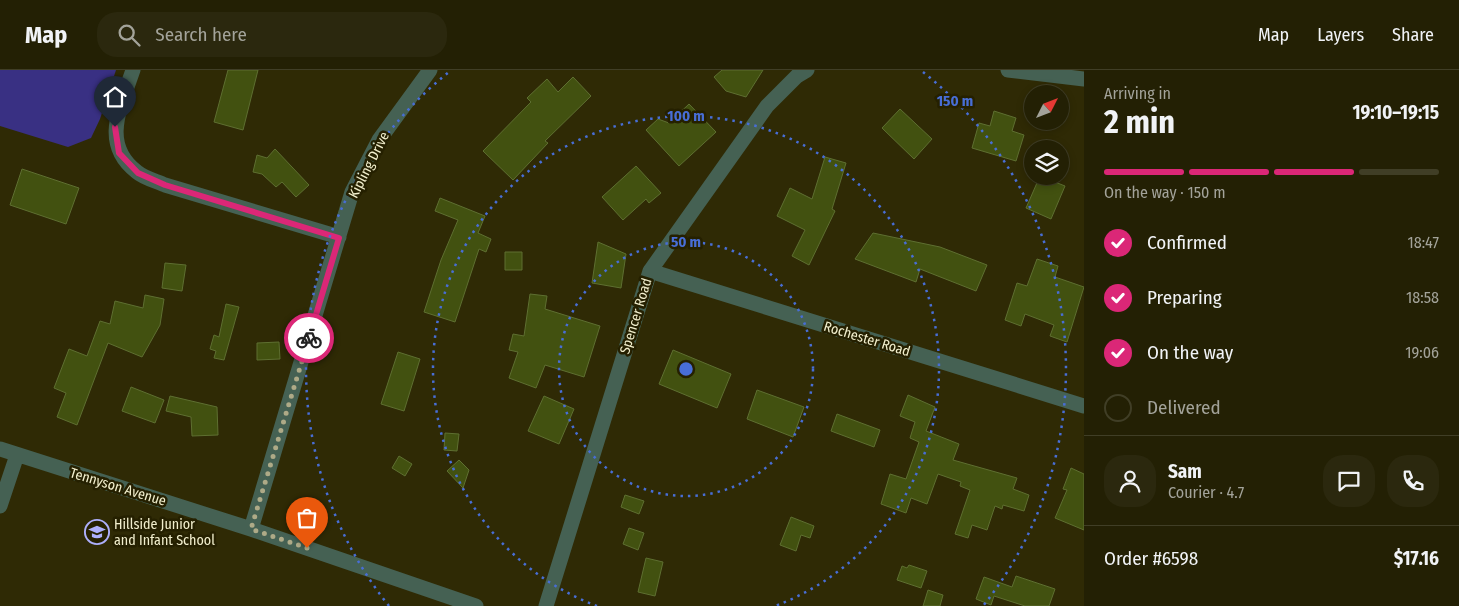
<!DOCTYPE html>
<html lang="en">
<head>
<meta charset="utf-8">
<style>
	body { margin:0; font-family:"Fira Sans Condensed",sans-serif; background:#2b280e; color:#f1f3f6; height:100vh; display:flex; flex-direction:column; font-size:19px; white-space:nowrap }
	* { box-sizing:border-box; margin:0 }
	p { font-size:16px; color:#a3a39a }
	.icon { flex:none; width:28px; height:28px; fill:none; stroke:currentColor; stroke-width:2; stroke-linecap:round; stroke-linejoin:round }
	.map { position:relative; flex:1; overflow:hidden }
	.side { display:flex; flex-direction:column; background:#232004; width:375px }
	.side>* { flex:none }
	.needle { width:32px; rotate:48deg }
	.tools { position:absolute; left:1024px; top:15px; display:grid; gap:10px }
	.tools a { display:grid; place-items:center; width:45px; height:45px; border-radius:50%; background:#232004; box-shadow:0 2px 8px #0003,0 0 0 1px #403e26; font-size:25px }
	.pin { position:absolute; display:grid; place-items:center; width:42px; height:42px; color:#fff; margin:-51px -21px; border-radius:50% 50% 50% 0; rotate:-45deg; box-shadow:0 0 5px #0007 }
	.pin .icon { rotate:45deg }
	.courier { position:absolute; display:grid; place-items:center; width:50px; height:50px; margin:-25px; border:4px solid #db2777; border-radius:50%; background:#fff; color:#222; box-shadow:0 1px 6px #0007 }
	.headline em { font-style:normal; font-weight:700 }
	.headline div { display:flex; flex-direction:column-reverse }
	.headline { display:flex; align-items:center; justify-content:space-between; height:85px; padding:0 20px }
	h1 { font-size:32px; font-weight:700; line-height:38px }
	.bar { display:grid; grid-template-columns:repeat(4,1fr); gap:8px 5px; align-content:center; height:60px; padding:0 20px }
	.bar i { height:6px; border-radius:4px; background:#403e26 }
	.bar .on { background:#db2777 }
	.bar p { grid-column:span 4 }
	.line { display:flex; align-items:center; gap:12px; padding:0 20px; border-top:1px solid #403e26 }
	.line div { flex:1 }
	.round { display:grid; place-items:center; flex:none; width:52px; height:52px; border-radius:20px; background:#2b280e }
	ol { padding:0 20px; list-style:none }
	li { display:flex; align-items:center; gap:15px; height:55px }
	li p { margin-inline-start:auto }
	li .icon { padding:5px; border-radius:50%; background:#db2777; color:#fff; stroke-width:4 }
	li:last-child { color:#a3a39a }
	li i { width:28px; height:28px; border:2px solid #403e26; border-radius:50% }
	header { display:flex; align-items:center; gap:30px; box-sizing:border-box; height:70px; padding:0 25px; background:#232004; border-bottom:1px solid #403e26 }
	header strong { font-size:24px }
	nav { display:flex; gap:28px; margin-inline-start:auto; font-size:18px }
	.search { width:350px; height:45px; background:#2b280e; display:flex; align-items:center; gap:12px; box-sizing:border-box; padding:0 18px; border-radius:20px; color:#a3a39a; font-size:19px }
	main { display:flex; flex:1; min-height:0 }
	.map>svg:first-child { display:block }
</style>
</head>
<body>
<header>
<strong>Map</strong>
<div class="search"><svg class="icon" aria-label="search" viewBox="0 0 24 24"><circle cx="10" cy="10" r="6"/><path d="M15 15l6 6"/></svg>Search here</div>
<nav><a>Map</a><a>Layers</a><a>Share</a></nav>
</header>
<main>
<div class="map">
<svg width="1084" height="536" viewBox="0 0 1084 536">
	<rect width="100%" height="100%" fill="#2f2a05"/>
	<path fill="#393083" d="M0 0H116L100 49 91 68 68 77 0 56Z"/>
	<path fill="#425110" stroke="#5e6f31" d="M228 0H258L243 60 214 52Z
		M722 0H763L746 27 726 21 714 7Z
		M573 7 591 26 545 71 548 73 513 110 483 81 531 32 527 28 547 9 558 22Z
		M689 34 716 62 679 96 646 60 658 49 669 53Z
		M900 39 932 69 914 89 882 58Z
		M994 41 1016 48 1012 61 1024 65 1016 91 972 78 979 53 990 56Z
		M275 79 309 115 296 127 282 112 276 117 262 104 253 102 257 85 267 88Z
		M825 87 846 93 832 139 835 141 809 195 792 186 805 160 777 146 790 118 812 129Z
		M636 96 661 123 649 133 646 129 623 150 602 127Z
		M22 99 79 118 66 154 10 135Z
		M1040 106 1065 116 1051 149 1026 138Z
		M440 128 485 146 478 163 491 169 486 182 479 179 455 252 424 242 441 190 458 150 435 141Z
		M873 163 940 177 987 195 976 221 920 199 916 212 855 189Z
		M598 172 626 184 621 218 592 213Z
		M505 182H522V200H505Z
		M1037 189 1058 196 1055 207 1084 217 1067 272 1050 266 1054 255 1025 244 1021 256 1005 250 1017 213 1027 216Z
		M165 193 186 195 182 221 162 218Z
		M530 224 547 226 545 239 600 256 584 307 545 295 536 318 509 308 518 282 509 280 513 264 524 266Z
		M145 225 164 229 160 255 142 287 108 273 77 355 57 347 66 323 54 318 69 279 87 286 100 251 110 254 115 231 143 238Z
		M226 234 239 237 224 290 214 288 216 281 210 279 214 265 219 267Z
		M279 272 280 289 257 290V273Z
		M673 280 731 304 717 338 659 314Z
		M398 282 420 289 404 341 381 334Z
		M131 317 164 330 155 353 122 341Z
		M757 320 804 337 793 367 747 349Z
		M908 325 935 337 926 361 959 374 953 390 1017 408 1013 419 1029 425 1024 441 1003 435 1002 439 995 436 987 460 972 455 968 468 955 464 970 420 960 416 961 412 938 404 927 434 911 428 906 443 881 434 890 404 906 409 919 372 910 368 915 352 900 346Z
		M170 326 217 337 218 365 192 366 191 347 166 341Z
		M544 326 574 339 559 374 528 361Z
		M837 344 880 360 874 377 831 361Z
		M445 363 459 364 457 381 444 380Z
		M399 386 412 394 405 406 392 398Z
		M459 390 469 400 463 418 447 401Z
		M1071 398 1084 404V460L1055 448 1067 420 1063 419Z
		M625 425 644 431 639 444 621 437Z
		M791 447 814 456 810 468 801 465 796 481 780 475Z
		M629 458 644 463 638 480 623 474Z
		M646 488 663 492 655 526 638 522Z
		M909 495 927 501 921 518 897 510 902 496 907 498Z
		M1016 506 1055 519 1049 536H1025L994 526 991 535 976 529 984 507 1012 517Z
		M928 520 943 525 940 536H923Z"/>
	<g fill="none" stroke-linecap="round" stroke-linejoin="round">
		<path stroke="#456153" stroke-width="15" d="M133 0C121 36 100 74 137 102 144 108 156 111 165 115L339 167
			M1008 0 1084 9
			M650 201 1084 336
			M0 379 251 459 476 536
			M0 436 17 385
			M251 459 352 122 379 70 430 0
			M546 536 650 201 767 36 797 6 807 0"/>
	</g>
	<g fill="none" stroke-linecap="round" stroke-linejoin="round">
		<path stroke="#aeaa87" stroke-width="5" stroke-dasharray="0 9" d="M307 478 251 459 309 268"/>
		<path stroke="#db2777" stroke-width="6" d="M115 57 119 83 138 103 165 115 339 168 309 268"/>
	</g>
	<g fill="none" stroke="#486ed6" stroke-width="2.5" stroke-dasharray="2.5 5">
		<circle cx="686" cy="299" r="127"/>
		<path d="M597 536A253 253 0 1 1 775 536"/>
		<path d="M389 536A380 380 0 0 1 449 2M923 2A380 380 0 0 1 983 536"/>
	</g>
	<defs>
		<symbol id="school-ring" viewBox="-11 -11 22 22"><circle r="9.5" fill="#252000" stroke="#adaffb" stroke-width="1.5"/><path d="M0-5L7-2L0 1L-7-2ZM-4 1L0 2.5L4 1V4Q0 6-4 4Z" fill="#adaffb"/></symbol>
	</defs>
	<g fill-rule="evenodd">
		<use href="#school-ring" x="83" y="448" width="28" height="28"/>
	</g>
	<g text-anchor="middle" dominant-baseline="central" stroke-width="5" stroke-linejoin="round" paint-order="stroke">
		<g font-size="14" fill="#f2efcd" stroke="#252000">
			<text transform="translate(369 95) rotate(-63)">Kipling Drive</text>
			<text transform="translate(636 246) rotate(-73)">Spencer Road</text>
			<text transform="translate(867 269) rotate(17)">Rochester Road</text>
			<text transform="translate(118 417) rotate(17)">Tennyson Avenue</text>
		</g>
		<g font-size="14" fill="#f2efcd" stroke="#252000" text-anchor="start">
			<text x="114" y="454">Hillside Junior<tspan x="114" dy="16">and Infant School</tspan></text>
		</g>
	</g>
	<circle cx="686" cy="299" r="8" fill="#486ed6" stroke="#252000" stroke-width="2.5"/>
	<g font-size="15" text-anchor="middle" font-weight="bold" fill="#486ed6" stroke="#252000" stroke-width="5" stroke-linejoin="round" paint-order="stroke">
		<text x="955" y="36">150 m</text>
		<text x="686" y="51">100 m</text>
		<text x="686" y="177">50 m</text>
	</g>
</svg>
<div class="tools">
<a><svg class="needle" viewBox="-14 -14 28 28"><path d="M0-13l5 13h-10z" fill="#e53935"/><path d="M0 13l5-13h-10z" fill="#a3a39a"/></svg></a>
<a><svg class="icon" aria-label="layers" viewBox="0 0 24 24"><path d="M12 4l9 5-9 5-9-5zM3 14l9 5 9-5"/></svg></a>
</div>
<div class="pin" style="left:307px;top:478px;background:#ea580c"><svg class="icon" aria-label="bag" viewBox="0 0 24 24"><path d="M5 8h14l-1 12H6zM9 8a3 3 0 0 1 6 0"/></svg></div>
<div class="pin" style="left:115px;top:57px;background:#1f2937"><svg class="icon" aria-label="home" viewBox="0 0 24 24"><path d="M3 11l9-7 9 7M6 9v11h12V9"/></svg></div>
<div class="courier" style="left:309px;top:268px"><svg class="icon" aria-label="bike" viewBox="0 0 24 24"><circle cx="6" cy="16" r="4"/><circle cx="18" cy="16" r="4"/><path d="M6 16l4-8h5l3 8M10 8l3 8H6M13 5h3"/></svg></div>
</div>
<section class="side">
<div class="headline"><div><h1>2 min</h1><p>Arriving in</p></div><em>19:10–19:15</em></div>
<div class="bar"><i class="on"></i><i class="on"></i><i class="on"></i><i></i><p>On the way · 150 m</p></div>
<ol>
<li><svg class="icon" aria-label="check" viewBox="0 0 24 24"><path d="M5 12l5 5 9-10"/></svg>Confirmed<p>18:47</p></li>
<li><svg class="icon" aria-label="check" viewBox="0 0 24 24"><path d="M5 12l5 5 9-10"/></svg>Preparing<p>18:58</p></li>
<li><svg class="icon" aria-label="check" viewBox="0 0 24 24"><path d="M5 12l5 5 9-10"/></svg>On the way<p>19:06</p></li>
<li><i></i>Delivered</li>
</ol>
<div class="line" style="height:90px"><a class="round"><svg class="icon" aria-label="person" viewBox="0 0 24 24"><circle cx="12" cy="8" r="4"/><path d="M4 21q1-7 8-7t8 7"/></svg></a><div><b>Sam</b><p>Courier · 4.7</p></div><a class="round"><svg class="icon" aria-label="chat" viewBox="0 0 24 24"><path d="M4 5h16v11H9l-5 4z"/></svg></a><a class="round"><svg class="icon" aria-label="phone" viewBox="0 0 24 24"><path d="M5 4h4l2 5-3 2q2 4 5 5l2-3 5 2v4C11 20 4 13 5 4z"/></svg></a></div>
<div class="line" style="height:65px"><div>Order #6598</div><b>$17.16</b></div>
</section>
</main>
</body>
</html>
